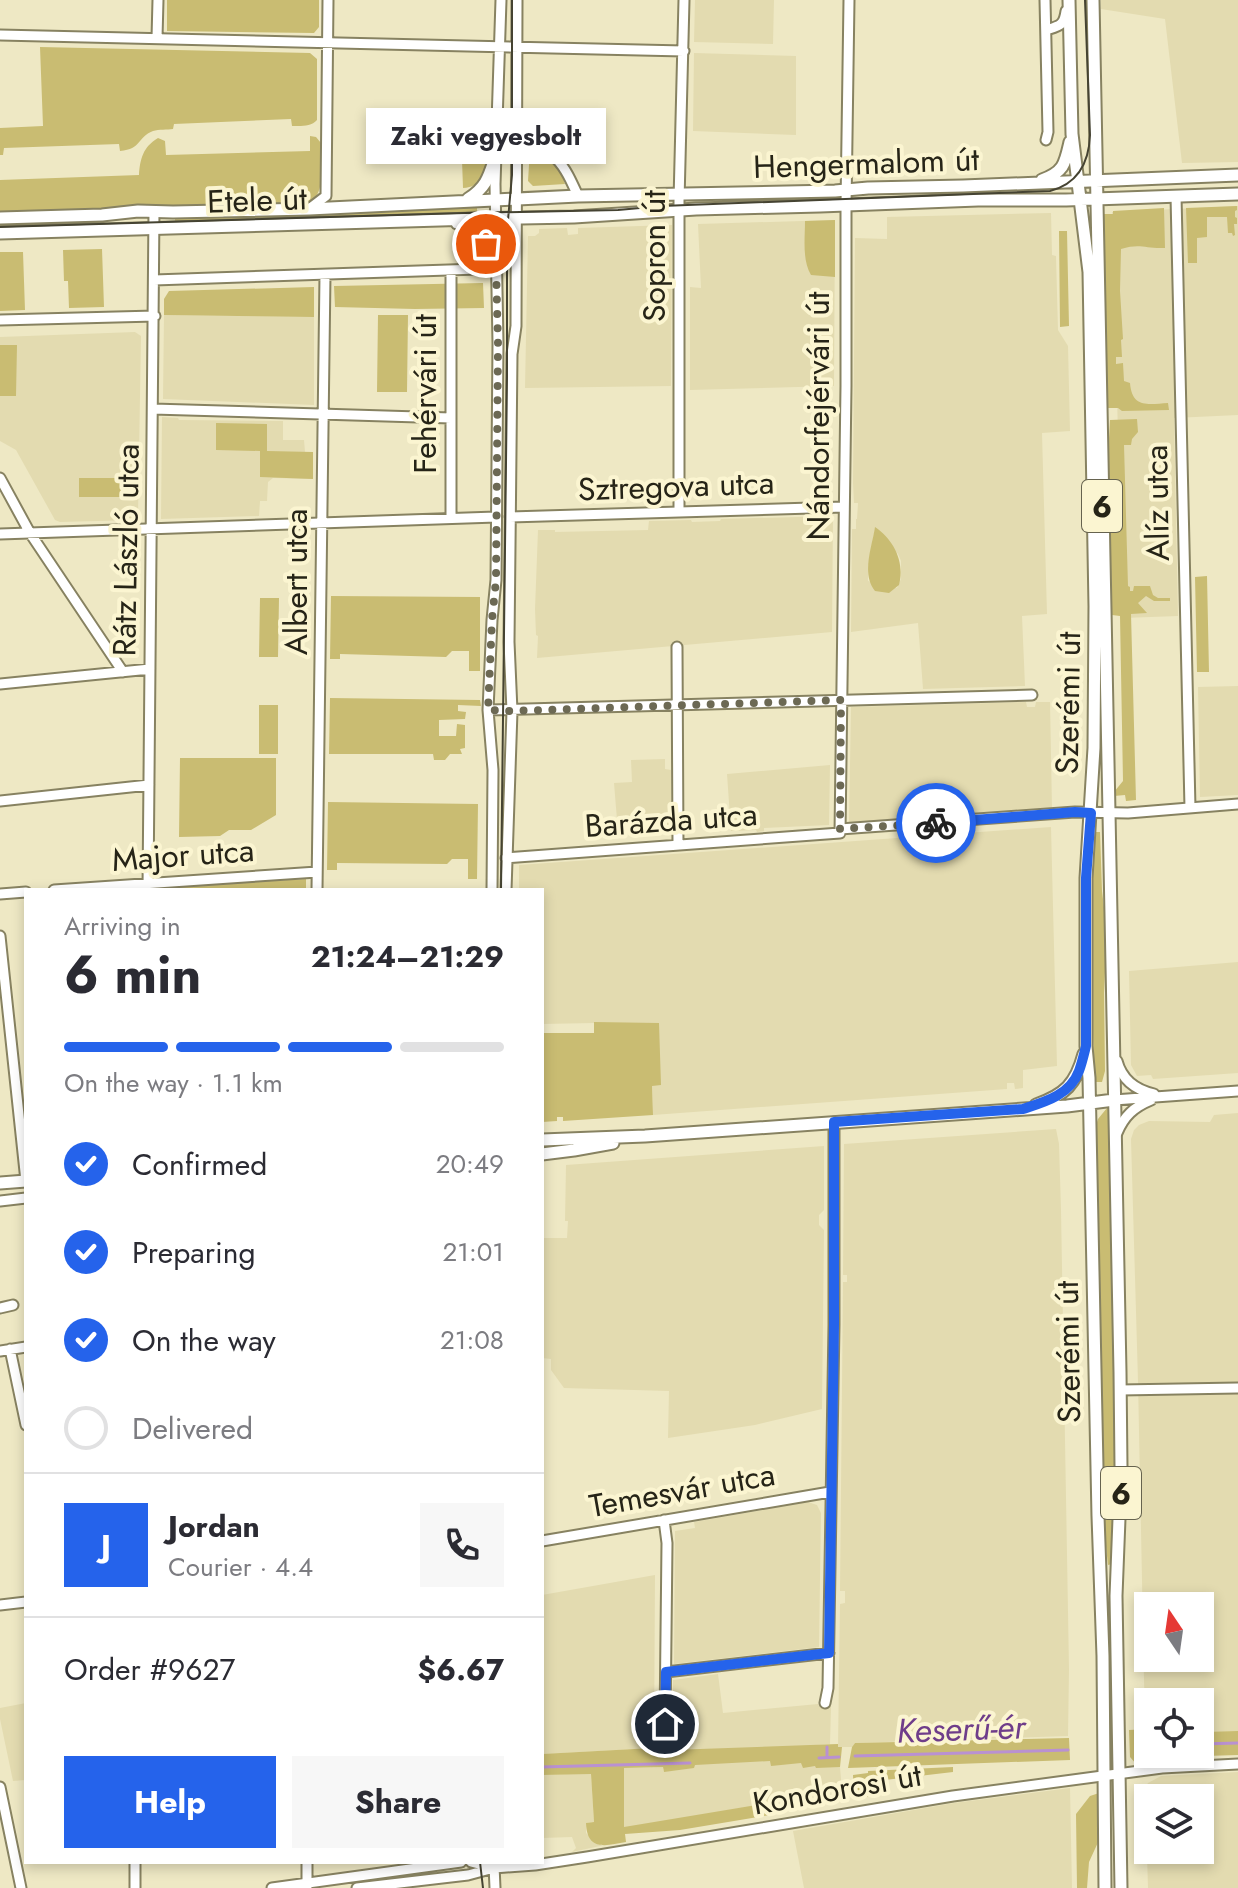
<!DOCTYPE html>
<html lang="en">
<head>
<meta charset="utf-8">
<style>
	body { margin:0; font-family:Jost,sans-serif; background:#f7f7f7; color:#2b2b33; height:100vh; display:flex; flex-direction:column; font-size:30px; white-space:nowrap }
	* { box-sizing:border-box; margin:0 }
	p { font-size:26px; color:#7c7c81 }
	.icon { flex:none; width:44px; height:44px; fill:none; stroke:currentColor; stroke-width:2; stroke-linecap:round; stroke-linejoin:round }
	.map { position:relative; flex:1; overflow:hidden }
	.drawer { position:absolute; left:24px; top:888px; width:520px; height:976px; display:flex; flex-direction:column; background:#fff; border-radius:0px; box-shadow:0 4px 12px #0003 }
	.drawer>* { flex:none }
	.needle { width:52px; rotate:347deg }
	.fabs { position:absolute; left:1134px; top:1592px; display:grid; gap:16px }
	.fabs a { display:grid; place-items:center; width:80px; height:80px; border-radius:0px; background:#fff; box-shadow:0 4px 12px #0003; font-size:40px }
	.pin { position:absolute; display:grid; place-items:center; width:68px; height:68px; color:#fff; margin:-34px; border:4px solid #fff; border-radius:50%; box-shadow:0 2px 8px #0007 }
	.courier { position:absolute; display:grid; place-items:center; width:80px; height:80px; margin:-40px; border:6px solid #2563eb; border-radius:50%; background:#fff; color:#222; box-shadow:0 2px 10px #0007 }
	.bubble { position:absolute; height:56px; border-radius:0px; background:#fff; box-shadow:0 4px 12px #0003; font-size:26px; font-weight:700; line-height:56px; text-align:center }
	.headline em { font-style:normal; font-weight:700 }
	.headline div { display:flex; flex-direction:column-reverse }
	.headline { display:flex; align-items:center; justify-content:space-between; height:136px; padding:0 40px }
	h1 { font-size:52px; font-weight:700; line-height:60px }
	.bar { display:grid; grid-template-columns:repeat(4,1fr); gap:12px 8px; align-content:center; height:96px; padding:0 40px }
	.bar i { height:10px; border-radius:6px; background:#e1e1e2 }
	.bar .selected { background:#2563eb }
	.bar p { grid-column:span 4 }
	.line { display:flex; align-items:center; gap:20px; padding:0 40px; border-top:2px solid #e1e1e2 }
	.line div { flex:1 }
	.round { display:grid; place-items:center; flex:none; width:84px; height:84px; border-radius:0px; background:#f7f7f7 }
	ol { padding:0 40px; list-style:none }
	li { display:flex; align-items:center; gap:24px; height:88px }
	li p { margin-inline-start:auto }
	li .icon { padding:8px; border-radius:50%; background:#2563eb; color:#fff; stroke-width:4 }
	li:last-child { color:#7c7c81 }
	li i { width:44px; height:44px; border:4px solid #e1e1e2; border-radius:50% }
	.primary-button { display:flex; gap:16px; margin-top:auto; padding:16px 40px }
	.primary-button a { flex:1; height:92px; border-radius:0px; background:#2563eb; color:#fff; font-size:32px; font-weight:700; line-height:92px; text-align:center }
	.primary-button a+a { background:#f7f7f7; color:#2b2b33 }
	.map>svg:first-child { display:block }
</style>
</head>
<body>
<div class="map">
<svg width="1238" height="1888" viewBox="0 0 1238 1888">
	<rect width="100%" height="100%" fill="#eee8c4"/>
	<path fill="#e3dbb0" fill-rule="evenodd" d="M695 0H774L773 44 694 42Z
		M1101 0H1238V162L1182 163 1165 19 1101 9Z
		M694 53 796 56V135L693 131Z
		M1238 206V415L1174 418 1178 616 1123 618 1112 212Z
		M1051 213 1052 255 1056 256 1058 330 1068 346 1070 431 1042 433 1047 614 1022 616 1025 686 923 689 918 623 851 632 852 529H856V519H857L858 503H854L853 483 855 238 887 239V217ZM875 528 898 554 901 561V579L897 588 868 581V566Z
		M835 220 834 386 690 390V287L701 288 698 224Z
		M672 225 671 386 525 388 528 236H535L539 233V229L567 228 568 235 578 234V228Z
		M164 315 314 317V405L163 399Z
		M135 332 141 336 138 516 135 520 60 522 55 520 16 450 0 441V337Z
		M162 417 178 418 179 420 283 421V440H304L305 452H313V479L273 478 268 482 267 501H260L259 516 161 519Z
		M833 516 832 632 537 658 538 636 536 635 535 609 538 530H555V532L648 530 649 521 691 520 692 522 720 521 721 519Z
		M1238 686V795L1200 797 1198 687Z
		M1026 702 1027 707H1035L1036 702H1050L1052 809 849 823 851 707Z
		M665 759V769L671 770V829L618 832 614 783 632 782 631 760Z
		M830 765 829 825 764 828V831L757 832 756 830 731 831 727 774Z
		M1051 827 1057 1066 1023 1070V1088L1015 1089 1014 1083H1007V1089L653 1115 652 1085H660L595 1023 542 1024V890H519V865Z
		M1238 962V1073L1153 1079 1151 1075 1137 1076 1131 1065 1129 971Z
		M1238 1113V1731L1200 1732V1702H1148V1729H1145L1138 1381 1131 1139 1134 1130 1139 1125 1149 1121 1210 1122 1214 1115ZM1148 1606H1200V1658H1148Z
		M1056 1129 1059 1144 1061 1210 1069 1669 1068 1736 855 1743 852 1747H838L840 1604 845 1603V1591H840L843 1282H847V1275H843L844 1144Z
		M824 1146V1210L819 1215V1225L824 1230 822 1409 755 1425 668 1438 669 1391 564 1388 551 1370V1359L542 1358V1238H567L568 1221H565L566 1165Z
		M808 1502 817 1505 821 1513 819 1647 674 1664 675 1531 695 1528 694 1522Z
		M655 1575 654 1748 542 1754V1595Z
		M718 1674 723 1713 818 1704 819 1706H831L830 1744 816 1745V1767H840L842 1791 623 1828 624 1768 663 1767 664 1772 671 1750 672 1725 679 1724V1717L674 1716 673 1709V1680Z
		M26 1703V1780L13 1781 0 1719V1708Z
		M1238 1772V1888H1148L1145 1787 1148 1783 1161 1776ZM1148 1798H1200V1850H1148Z
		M591 1773 594 1822 586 1823V1833L602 1846 605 1845 572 1852 576 1848 572 1837 542 1838V1775Z
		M1070 1788 1072 1888H804L793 1831 954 1803Z"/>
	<path fill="#c9bc72" d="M167 0H319V27L314 33 167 31Z
		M40 47 310 53 317 59V120C311 127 301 126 292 126L291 119 174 124 173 129C167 130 159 129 153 131 137 137 142 149 120 151L119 144 4 148 3 155H0V128L43 126Z
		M310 136 316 137 321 143C321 164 327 191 309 204L0 216V180L139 175C140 159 143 147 158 138L165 141 166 155 310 151Z
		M468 149 470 151H486C487 169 484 187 463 188L462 160 458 155 430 156V150Z
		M530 149 537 151 534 154 538 156 542 154C554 161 562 171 565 184L533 186 528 181Z
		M1237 206V210L1235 211V217L1237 218V224H1234L1235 235 1233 236 1232 233H1228L1227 217H1207V237L1197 238V263H1188L1186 208Z
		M477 207V213L175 223V217Z
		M1164 208 1165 248C1145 249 1141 243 1121 249L1120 291 1123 339 1121 340 1122 357H1116V364L1123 363 1124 381 1130 383C1132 409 1149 404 1168 403L1169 410 1122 411 1118 408H1105L1103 214H1113V211Z
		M835 220V277L811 275C802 260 805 238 805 221Z
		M1059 231H1067L1069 326 1060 327Z
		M102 249 104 307 69 308 68 281H64L63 250Z
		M0 252H23L25 310 0 311Z
		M483 283 484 308 415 309 335 307 334 286Z
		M314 287V317L164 315V299L169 291Z
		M378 315H408L407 392H377Z
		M0 345H17L16 396H0Z
		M1137 419 1138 432 1132 439 1131 445H1124L1128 586 1130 587V591H1133L1134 586H1150L1153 595 1158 598H1170V601H1154L1146 596 1138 603 1147 613 1131 614 1136 800 1126 801 1125 795 1114 796V792L1123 781 1120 616 1112 615 1108 456 1110 420Z
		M216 423 267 424V451L313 452V479L260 477V451L216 450Z
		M79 478H121V497H79Z
		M875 527C894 540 905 562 899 585L889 593 875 591C861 574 872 547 875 527Z
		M1207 576 1209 672H1197L1195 577Z
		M331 596 480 597V671H469V651H452L446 657 340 654V659H330Z
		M260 598H279L278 657H259Z
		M330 698 480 700 481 706 458 705V711L466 712 465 719 439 720V736H456L457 724 465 725V748L460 749 462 754H450L445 760H434L433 754H329Z
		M259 705H278V754H259Z
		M180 758H276V815L251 830H229L220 836 179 837Z
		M328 802 478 804 477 879H468V859H452L447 864 337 863V870H327Z
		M1094 832H1100L1102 891 1107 932 1104 993 1105 1071 1102 1082H1094L1091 938Z
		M306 879V890H157V887Z
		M594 1022 659 1023 661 1085 652 1086 653 1115 563 1121V1117H557V1121L542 1122V1033H594Z
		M1107 1108H1110L1116 1469 1112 1564 1108 1565 1102 1509 1094 1131 1098 1119Z
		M675 1723 679 1724 672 1726 671 1750 838 1744V1747H842L840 1767 816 1768 815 1766 803 1768 801 1763 771 1766 770 1761 695 1765 694 1768 664 1772 663 1767 624 1768V1827L768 1803 770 1815 680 1830 625 1834 626 1842C605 1846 587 1851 586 1823L594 1822 591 1774 542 1775V1754L653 1748V1738C665 1734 668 1724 675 1723Z
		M1148 1729V1754H1200V1732L1238 1731V1755L1172 1757 1169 1761 1145 1764 1139 1763 1137 1765 1130 1757 1129 1730Z
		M1069 1738 1070 1760 848 1768 852 1747 855 1743Z
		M953 1767V1772L868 1782V1797L854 1798 853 1775 868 1773V1771Z
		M1099 1793 1100 1838 1089 1862 1087 1888H1077L1076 1814 1090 1796Z"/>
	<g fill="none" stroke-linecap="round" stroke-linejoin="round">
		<path stroke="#b991d1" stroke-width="3" d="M1200 1744 1238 1743
			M827 1747V1757
			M855 1756 1068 1750
			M819 1758 839 1757
			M542 1767 690 1763"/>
		<defs>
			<path id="minor" d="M1045 0 1048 132 1046 140
				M1046 30C1059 26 1064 26 1066 11
				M0 35 684 51
				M157 38 158 0
				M517 145C555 145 564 165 578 196
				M1176 196 1190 808
				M309 209 326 196 328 0
				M154 280 478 269
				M0 320 155 316
				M153 409 451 418
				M0 478 30 533 123 672
				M679 511V201L684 0
				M510 517 844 507
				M451 518V271
				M0 534 496 517
				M677 647 678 845
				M0 684 150 669
				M488 710 1032 695
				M0 801 149 785
				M840 829 1075 812 1128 813 1238 804
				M506 858 840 833 846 386V205L849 0
				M54 890 317 872
				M148 890 154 211
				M317 890 325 275
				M492 890 493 770 488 710 492 620 496 580 498 343 495 184 501 0
				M506 890 512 711 509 642 512 354 516 326 517 0
				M0 894 26 892
				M0 936 26 1181
				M1117 1061C1122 1080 1136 1090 1154 1094
				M1114 1100 1238 1091
				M1117 1133C1124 1116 1134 1107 1151 1100
				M0 1201 26 1198
				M0 1308 13 1305
				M10 1349 26 1425
				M0 1351 26 1347
				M1120 1390 1238 1388
				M664 1520 667 1543 665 1724
				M542 1541 830 1492
				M0 1605 26 1602
				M666 1672 829 1653
				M825 1703 828 1688 834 1325V1122
				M0 1787 21 1888
				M307 1862V1887
				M471 1862 494 1868
				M494 1865 495 1888
				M135 1888V1862
				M272 1888 461 1862
				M357 1888 468 1875 494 1868 535 1865 587 1857 953 1796 1162 1768 1238 1764"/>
			<path id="major" d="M1069 0 1072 134 1089 272 1095 606 1094 748 1086 878V1046L1089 1078 1098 1516 1103 1656 1105 1888
				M1093 0 1120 1372 1121 1467 1116 1596 1121 1888
				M1042 180C1064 172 1065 164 1070 142
				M468 199C487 187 489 176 496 155
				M0 218 102 215 138 211 173 212 309 209 578 196 835 191 868 188 963 186 1238 175
				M457 223C482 230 487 244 496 267
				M0 233 474 219 574 217 696 209 820 206 978 200H1066L1238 194
				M1036 1105C1065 1095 1076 1084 1084 1054
				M542 1140 645 1136 1067 1106 1114 1100
				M542 1154 574 1150 613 1143
				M0 1183 26 1181"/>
		</defs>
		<use href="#minor" stroke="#878261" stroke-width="13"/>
		<use href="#major" stroke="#878261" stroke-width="15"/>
		<use href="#minor" stroke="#fff" stroke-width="9"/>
		<use href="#major" stroke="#fff" stroke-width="11"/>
		<path stroke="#454332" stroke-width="2" d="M0 227 465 213 618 210 662 206 1050 191C1077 184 1089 163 1090 135L1085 0
			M501 890 507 377V231L512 175V0
			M480 1862 483 1888"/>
	</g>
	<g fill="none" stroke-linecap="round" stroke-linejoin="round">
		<path stroke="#6c6954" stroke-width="8" stroke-dasharray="0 14.4" d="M486 244 496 267 498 343 496 580 492 620 488 710 512 711 841 700 840 829 936 823"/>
		<path stroke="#2563eb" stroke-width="10" d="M665 1724 666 1672 829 1653 834 1325V1122L1023 1109C1045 1102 1070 1095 1079 1071 1082 1063 1084 1054 1086 1046V878L1091 813 1075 812 936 823"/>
	</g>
	<g text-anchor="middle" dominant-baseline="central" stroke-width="8" stroke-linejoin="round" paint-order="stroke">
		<g fill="#fbf5d1" stroke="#66634f" stroke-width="2">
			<rect x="1082" y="480" width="40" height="52" rx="6"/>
			<rect x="1101" y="1467" width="40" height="52" rx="6"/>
		</g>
		<g font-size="30" font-weight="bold" fill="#262417">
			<text x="1102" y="506">6</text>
			<text x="1121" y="1493">6</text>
		</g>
		<g font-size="32" fill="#262417" stroke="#fbf5d1">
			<text transform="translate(866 163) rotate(-2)">Hengermalom út</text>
			<text transform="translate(257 200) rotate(-2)">Etele út</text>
			<text transform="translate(654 256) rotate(-90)">Sopron út</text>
			<text transform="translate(425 394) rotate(-90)">Fehérvári út</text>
			<text transform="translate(818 416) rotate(-90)">Nándorfejérvári út</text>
			<text transform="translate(676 486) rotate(-2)">Sztregova utca</text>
			<text transform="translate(1157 503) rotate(-91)">Alíz utca</text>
			<text transform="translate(126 550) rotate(-89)">Rátz László utca</text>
			<text transform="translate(296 582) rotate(-90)">Albert utca</text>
			<text transform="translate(1068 703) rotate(-89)">Szerémi út</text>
			<text transform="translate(671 820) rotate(-4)">Barázda utca</text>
			<text transform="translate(183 855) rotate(-4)">Major utca</text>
			<text transform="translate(1068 1352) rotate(-91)">Szerémi út</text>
			<text transform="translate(682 1490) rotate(-10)">Temesvár utca</text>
			<text transform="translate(837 1789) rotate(-10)">Kondorosi út</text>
		</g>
		<g font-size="34" font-style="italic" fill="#6f3d8a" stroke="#fbf5d1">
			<text transform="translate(961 1729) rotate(-2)">Keserű-ér</text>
		</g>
	</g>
</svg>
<div class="fabs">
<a><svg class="needle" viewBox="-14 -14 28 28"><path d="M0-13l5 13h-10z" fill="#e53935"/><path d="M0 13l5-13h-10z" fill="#7c7c81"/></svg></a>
<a><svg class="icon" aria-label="locate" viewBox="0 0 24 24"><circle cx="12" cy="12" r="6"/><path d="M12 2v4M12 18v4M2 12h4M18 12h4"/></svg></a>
<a><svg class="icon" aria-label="layers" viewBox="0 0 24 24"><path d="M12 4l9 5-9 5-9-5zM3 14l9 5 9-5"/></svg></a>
</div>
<div class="pin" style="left:486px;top:244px;background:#ea580c"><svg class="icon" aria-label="bag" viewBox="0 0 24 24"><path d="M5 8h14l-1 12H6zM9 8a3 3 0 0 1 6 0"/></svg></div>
<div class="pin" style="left:665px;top:1724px;background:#1f2937"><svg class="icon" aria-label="home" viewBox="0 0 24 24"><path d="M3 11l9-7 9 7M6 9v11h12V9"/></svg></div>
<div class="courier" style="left:936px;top:823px"><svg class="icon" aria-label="bike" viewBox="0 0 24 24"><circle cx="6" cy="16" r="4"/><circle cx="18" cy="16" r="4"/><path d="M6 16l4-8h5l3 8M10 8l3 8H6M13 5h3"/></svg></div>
<div class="bubble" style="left:366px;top:108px;width:240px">Zaki vegyesbolt</div>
<section class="drawer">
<div class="headline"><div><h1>6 min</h1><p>Arriving in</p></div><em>21:24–21:29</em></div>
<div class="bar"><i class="selected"></i><i class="selected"></i><i class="selected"></i><i></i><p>On the way · 1.1 km</p></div>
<ol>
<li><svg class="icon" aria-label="check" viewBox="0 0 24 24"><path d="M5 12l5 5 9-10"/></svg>Confirmed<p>20:49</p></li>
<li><svg class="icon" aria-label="check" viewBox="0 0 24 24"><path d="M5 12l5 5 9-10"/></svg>Preparing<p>21:01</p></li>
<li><svg class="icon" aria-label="check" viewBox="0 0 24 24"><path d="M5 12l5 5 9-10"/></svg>On the way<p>21:08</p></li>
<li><i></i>Delivered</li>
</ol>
<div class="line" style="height:144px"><b class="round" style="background:#2563eb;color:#fff">J</b><div><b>Jordan</b><p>Courier · 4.4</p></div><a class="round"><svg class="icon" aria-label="phone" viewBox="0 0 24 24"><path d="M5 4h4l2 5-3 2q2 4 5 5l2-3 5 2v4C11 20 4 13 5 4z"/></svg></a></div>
<div class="line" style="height:104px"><div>Order #9627</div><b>$6.67</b></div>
<div class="primary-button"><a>Help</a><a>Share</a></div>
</section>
</div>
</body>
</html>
